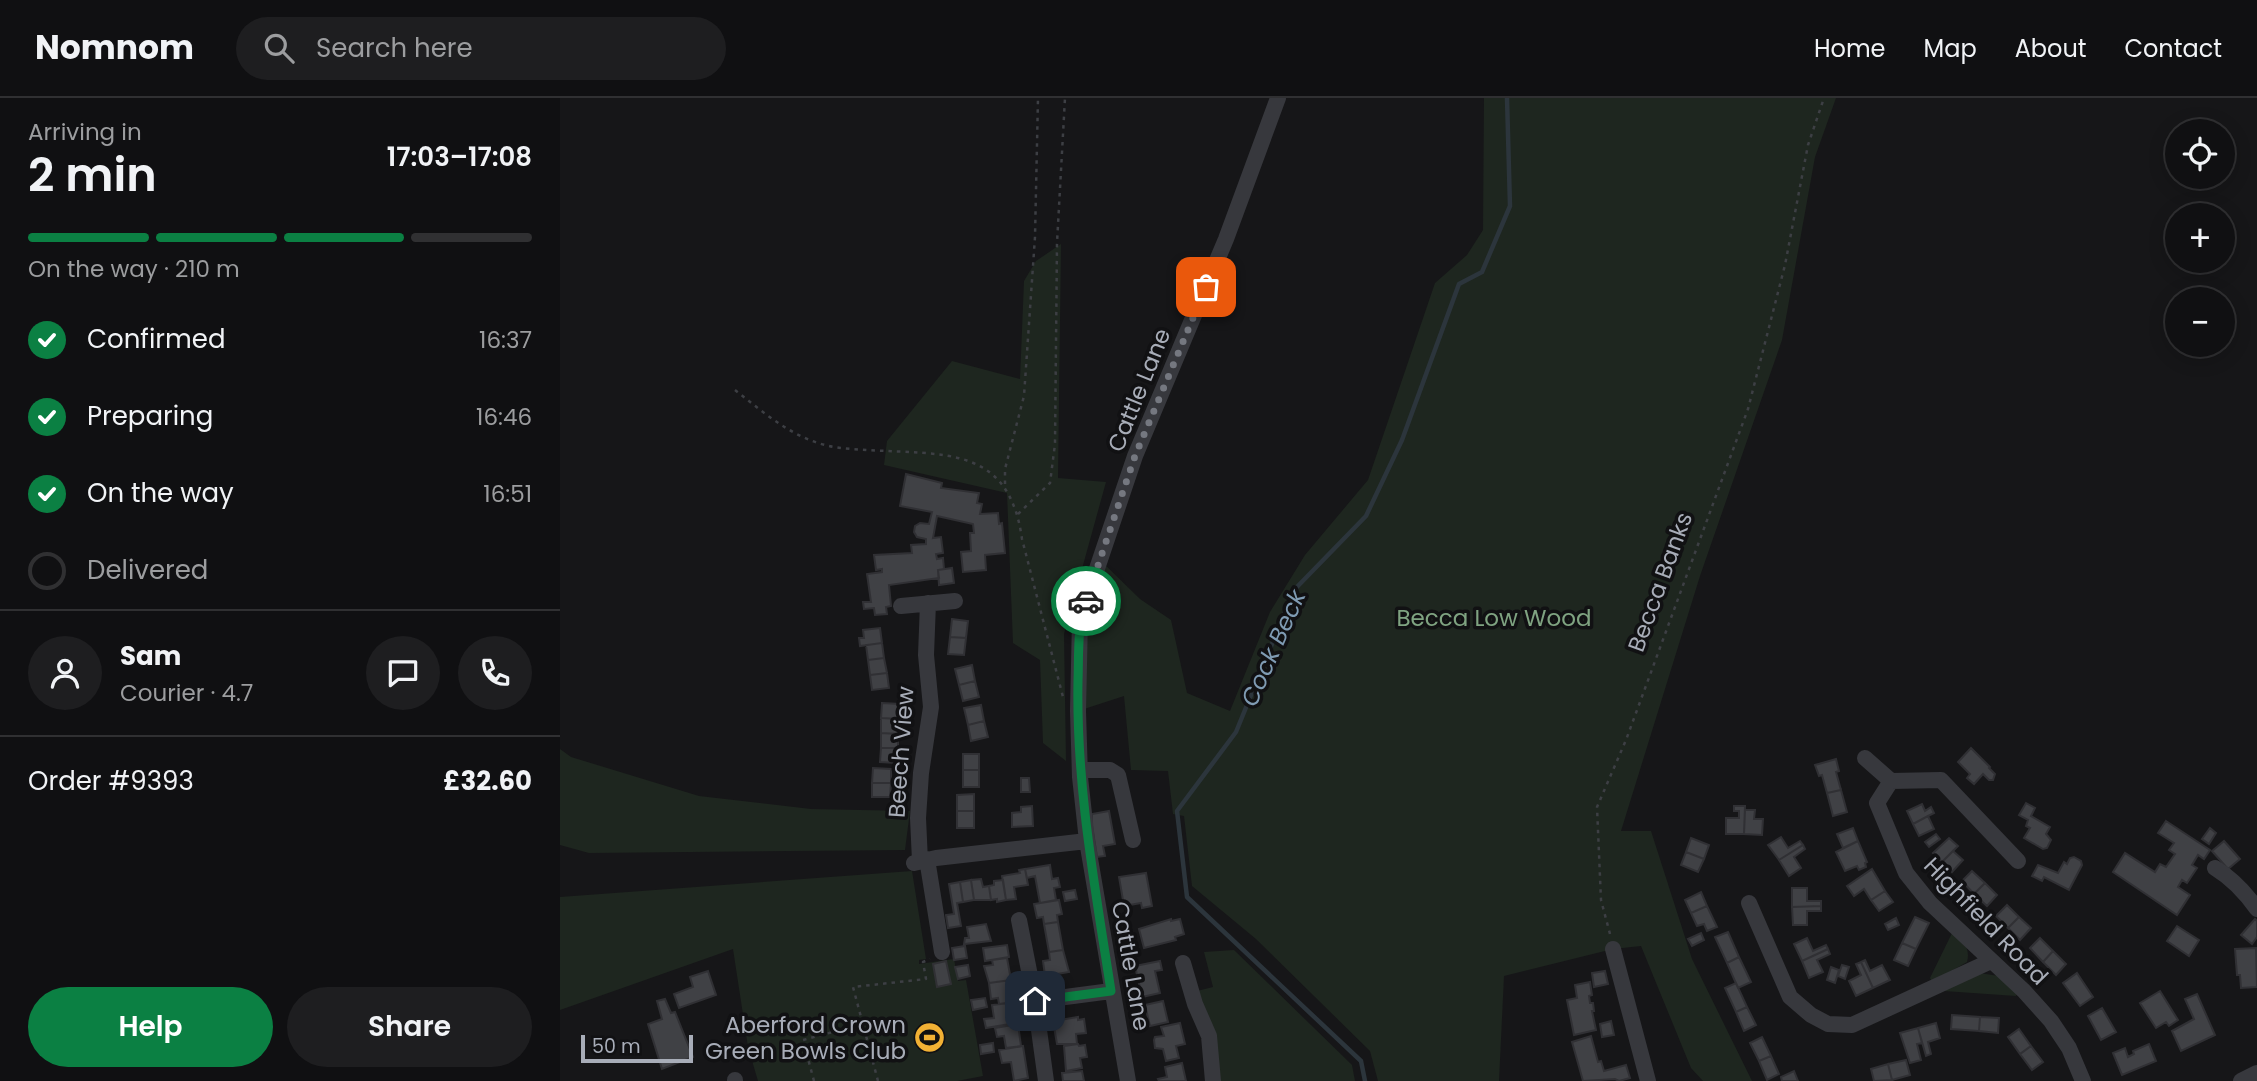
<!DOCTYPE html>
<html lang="en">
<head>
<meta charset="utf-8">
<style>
	body { margin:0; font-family:Poppins,sans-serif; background:#1e1e20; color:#f1f3f6; height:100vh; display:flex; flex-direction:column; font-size:26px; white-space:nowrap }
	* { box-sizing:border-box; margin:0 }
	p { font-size:23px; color:#9c9d9f }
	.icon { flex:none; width:38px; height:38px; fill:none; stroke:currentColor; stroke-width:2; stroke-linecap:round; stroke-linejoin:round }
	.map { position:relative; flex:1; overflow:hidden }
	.side { display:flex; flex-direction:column; background:#101012; width:560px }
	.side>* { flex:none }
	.buttons { position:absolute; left:1605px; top:21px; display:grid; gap:14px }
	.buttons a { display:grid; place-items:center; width:70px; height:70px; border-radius:50%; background:#101012; box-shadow:0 4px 18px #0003,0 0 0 2px #303032; font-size:35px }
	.scale { position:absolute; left:21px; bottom:18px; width:112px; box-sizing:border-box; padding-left:7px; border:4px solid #a8adb8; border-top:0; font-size:19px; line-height:24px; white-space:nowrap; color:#a8adb8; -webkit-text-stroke:5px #111113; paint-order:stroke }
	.pin { position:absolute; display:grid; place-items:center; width:60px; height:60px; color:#fff; margin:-30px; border-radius:14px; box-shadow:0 4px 10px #0006 }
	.courier { position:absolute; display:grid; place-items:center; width:70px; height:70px; margin:-35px; border:5px solid #0b8043; border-radius:50%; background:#fff; color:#222; box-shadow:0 2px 9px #0007 }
	.headline em { font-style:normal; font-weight:600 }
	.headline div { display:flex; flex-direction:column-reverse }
	.headline { display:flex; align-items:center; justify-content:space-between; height:119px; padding:0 28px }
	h1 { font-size:46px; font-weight:600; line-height:52px }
	.bar { display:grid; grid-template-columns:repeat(4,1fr); gap:10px 7px; align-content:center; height:84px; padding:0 28px }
	.bar i { height:9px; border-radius:5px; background:#303032 }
	.bar .current { background:#0b8043 }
	.bar p { grid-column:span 4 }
	.line { display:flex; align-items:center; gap:18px; padding:0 28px; border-top:2px solid #303032 }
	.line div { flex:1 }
	.round { display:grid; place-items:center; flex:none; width:74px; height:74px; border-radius:37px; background:#1e1e20 }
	ol { padding:0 28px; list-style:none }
	li { display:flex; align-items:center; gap:21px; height:77px }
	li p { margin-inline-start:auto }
	li .icon { padding:7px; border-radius:50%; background:#0b8043; color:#fff; stroke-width:4 }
	li:last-child { color:#9c9d9f }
	li i { width:38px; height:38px; border:4px solid #303032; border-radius:50% }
	.action { display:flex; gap:14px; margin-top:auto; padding:14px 28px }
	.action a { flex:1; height:80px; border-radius:42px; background:#0b8043; color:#fff; font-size:28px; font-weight:600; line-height:80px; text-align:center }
	.action a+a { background:#1e1e20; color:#f1f3f6 }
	header { display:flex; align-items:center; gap:42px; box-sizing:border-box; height:98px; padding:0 35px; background:#101012; border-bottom:2px solid #303032 }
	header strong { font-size:33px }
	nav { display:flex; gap:38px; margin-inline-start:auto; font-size:24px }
	.search { width:490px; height:63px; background:#1e1e20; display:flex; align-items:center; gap:18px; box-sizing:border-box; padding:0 24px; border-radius:38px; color:#9c9d9f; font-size:26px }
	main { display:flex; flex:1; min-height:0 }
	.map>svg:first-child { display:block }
</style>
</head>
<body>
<header>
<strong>Nomnom</strong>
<div class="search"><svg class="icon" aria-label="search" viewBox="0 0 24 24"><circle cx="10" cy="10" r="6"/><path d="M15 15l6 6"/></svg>Search here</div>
<nav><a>Home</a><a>Map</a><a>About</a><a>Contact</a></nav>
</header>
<main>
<section class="side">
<div class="headline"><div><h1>2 min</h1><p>Arriving in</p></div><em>17:03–17:08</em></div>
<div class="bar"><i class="current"></i><i class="current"></i><i class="current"></i><i></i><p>On the way · 210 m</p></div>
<ol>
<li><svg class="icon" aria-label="check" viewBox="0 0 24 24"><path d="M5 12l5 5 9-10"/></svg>Confirmed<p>16:37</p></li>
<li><svg class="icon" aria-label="check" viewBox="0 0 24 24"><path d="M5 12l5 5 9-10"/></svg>Preparing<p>16:46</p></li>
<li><svg class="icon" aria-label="check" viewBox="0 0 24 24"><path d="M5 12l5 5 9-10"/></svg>On the way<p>16:51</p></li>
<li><i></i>Delivered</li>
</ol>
<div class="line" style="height:126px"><a class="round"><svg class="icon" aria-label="person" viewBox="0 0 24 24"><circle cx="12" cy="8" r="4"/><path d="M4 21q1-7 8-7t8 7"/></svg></a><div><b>Sam</b><p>Courier · 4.7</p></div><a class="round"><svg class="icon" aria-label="chat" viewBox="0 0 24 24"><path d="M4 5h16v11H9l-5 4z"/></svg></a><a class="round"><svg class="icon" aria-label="phone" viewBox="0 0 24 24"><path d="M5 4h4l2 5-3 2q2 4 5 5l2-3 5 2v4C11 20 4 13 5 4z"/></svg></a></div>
<div class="line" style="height:91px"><div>Order #9393</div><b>£32.60</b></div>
<div class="action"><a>Help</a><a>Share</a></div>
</section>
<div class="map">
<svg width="1697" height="983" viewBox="0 0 1697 983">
	<rect width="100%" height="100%" fill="#161618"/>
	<path fill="#1e261f" d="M924 0H1276L1255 59 1222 242 1140 478 1061 733H1091L1132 861 1192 983H1143L1131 970 1081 848 1053 851 944 878 939 983H818L810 953 696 841 632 788 624 718 613 716 608 673 571 672 564 598 518 613 520 521 540 462 580 501 611 522 627 595 670 613 710 514 745 457 808 382 875 185 907 157 923 132Z
		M501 146 498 380 546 384 504 536 506 663 483 645 480 562 453 545 447 395 324 367 327 343 392 263 460 281 464 183 476 163Z
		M0 651 11 659 139 698 251 711 350 713 345 752 29 755 0 747Z
		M352 773 366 861 359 862V866L394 861 398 883 406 882 423 978 397 983H198L188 949 173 851 0 912V799Z
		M1393 833C1402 843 1411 849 1407 864L1372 884 1370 880Z
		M674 852 792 967 795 983H660L637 893 653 889 644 854Z
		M1419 875 1439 878 1457 895 1456 898 1384 893Z"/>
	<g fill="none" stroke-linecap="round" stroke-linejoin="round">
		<path stroke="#2c353c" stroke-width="4.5" d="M805 983 801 963 627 799 617 713 676 634 734 492 806 418 842 342 899 186 922 174 950 108 947 0"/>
	</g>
	<path fill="#404145" stroke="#303034" stroke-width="2" d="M346 376 382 385 381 390 419 395 417 405 422 406 420 416 438 415 439 426 442 425 445 455 425 457 426 472 403 474 401 454 411 453 410 435H414L413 426 377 418 373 440 381 439 383 455 376 456 377 461 383 460 384 471 378 472 379 480 329 487 331 508 326 509 327 516 315 517 314 510 304 511 303 504H311L307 476 322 474V471L316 472 314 457 352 455 351 447 366 446V441L357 439 354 434 355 428 360 425 369 426 372 414 340 408Z
		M392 470 394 485 379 487 378 472Z
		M392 521 408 523 406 540 390 539Z
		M320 530 322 545 300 548 299 540H304L303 532Z
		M390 539 406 540 404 557 388 556Z
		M322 545 324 560 308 562 306 547Z
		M324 560 327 575 310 577 308 562Z
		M412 567 415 583 399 587 395 571Z
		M327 575 329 590 312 592 310 577Z
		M415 583 419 599 403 603 399 587Z
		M322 605 340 606 339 621 321 620Z
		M421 607 424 623 408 627 404 610Z
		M321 620 339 621 338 636 321 635Z
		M424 623 428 639 411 643 408 627Z
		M321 635 338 636V650H321Z
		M321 650H338L337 665 320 664Z
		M1411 650 1430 669 1429 670 1435 676 1433 682H1429L1423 676 1414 686 1407 680 1410 676 1398 664Z
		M403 656H419V672H403Z
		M1276 661 1279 673 1276 674 1281 692 1267 695 1262 677 1259 678 1255 667Z
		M313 670 331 671V685H312Z
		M403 672H419V689H403Z
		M461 680H469L470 694H461Z
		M312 685H331L330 699H312Z
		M1281 692 1287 714 1273 718 1267 695Z
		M414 696V713H397V697Z
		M1466 705 1475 710 1471 718 1490 729 1486 736 1491 742 1487 750 1483 751 1464 740 1470 730 1466 728 1468 722 1459 717Z
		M1362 706 1365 713 1371 709 1374 715 1353 726 1347 713Z
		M472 708 473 728 452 729V715L461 714V709Z
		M1174 708H1185L1184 736H1166V720H1179V713H1174Z
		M1185 712H1195L1194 721H1203L1202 737 1184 736Z
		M397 713H414V730H397Z
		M549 713 555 746 543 748 545 758 537 759 532 728V716Z
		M1368 718 1374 731 1359 738 1353 726Z
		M1606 723 1650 752 1644 761 1638 757 1632 767 1637 770 1627 785 1622 782 1618 789 1630 797 1617 817 1553 774 1565 755 1595 774 1600 766 1606 769 1615 756 1609 752 1614 745 1598 735Z
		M1293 730 1298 743 1283 750 1277 736Z
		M1650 730 1656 735 1649 746 1642 741Z
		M1376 736 1380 741 1369 749 1365 744Z
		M1221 739 1228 750 1240 743 1243 747 1219 762 1208 747Z
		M1131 740 1149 747 1144 761 1126 754Z
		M1389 740 1398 748 1382 764 1373 755Z
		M1298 743 1307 764 1305 765 1306 769 1299 772 1297 768 1285 773 1276 754Z
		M1664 743 1680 761 1668 771 1652 753Z
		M1243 747 1245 751 1234 759 1241 770 1229 778 1219 762Z
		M1393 753 1403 762 1392 774 1382 764Z
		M1126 754 1144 761 1138 774 1121 767Z
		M1514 759 1521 763 1522 767 1509 792 1484 779 1482 783 1472 778 1478 767 1498 775 1504 764 1507 766 1510 760Z
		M490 767 492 781 498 780 500 789 494 790 496 802 480 805 475 778 467 780 465 771Z
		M465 771 468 787 454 789 456 801 446 802 442 778 460 775 459 772Z
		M1312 771 1325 793 1311 802 1304 791 1294 798 1287 788Z
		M1412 773 1425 785 1414 796 1402 783Z
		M586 775 592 808 582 810 581 805 564 808 559 779Z
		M421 781 423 789 429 788 431 802H414L411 782Z
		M411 782 414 802 403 804 400 784Z
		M443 782 446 802 437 804V801L431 802 429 788 434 787V783Z
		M400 784 403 804 397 805 401 828 388 830 386 817 394 816 389 786Z
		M1425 785 1437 797 1427 808 1414 796Z
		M1232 790H1247V803H1261V808L1232 809Z
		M515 792 517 801 505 803 503 794Z
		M1325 793 1333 804 1319 813 1311 802Z
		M1141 794 1147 808 1131 815 1125 802Z
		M499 802 502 816 497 817 498 824 484 826 483 819 477 820 474 806Z
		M1447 807 1459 819 1448 830 1436 818Z
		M1147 808 1157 829 1147 833 1144 826 1137 828 1131 815Z
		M1261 808V813H1247V827H1233L1232 809Z
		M1355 819 1369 825 1356 851 1342 845Z
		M1459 819 1471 830 1460 842 1448 830Z
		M1336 820 1339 827 1328 832 1325 826Z
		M611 821V823L620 821 624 836 615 839 616 842 584 850 579 831Z
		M1695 821 1697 823V839L1692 846 1681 837Z
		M498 824 503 852 489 854 484 826Z
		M426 826 431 843 404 846 405 840H409L407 829Z
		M1617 828 1639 842 1629 858 1607 843Z
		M1168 834 1179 859 1167 865 1155 839Z
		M1141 835 1144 842 1132 848 1128 841Z
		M1247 840 1253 853 1266 847 1268 851 1242 863 1234 846Z
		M1480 840 1493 853 1483 864 1470 850Z
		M1342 845 1356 851 1348 868 1334 862Z
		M447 847 449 859 425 863 423 850Z
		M405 848 407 860 394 862 392 850Z
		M1696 850 1697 889 1681 890 1680 877H1677L1675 851Z
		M1268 851 1270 856 1257 862 1263 874 1249 880 1242 863Z
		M503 852 509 874 485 878 483 863 490 862 489 854Z
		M1493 853 1506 866 1496 877 1483 864Z
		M1179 859 1191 884 1178 890 1167 865Z
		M447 860 451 882 429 885 424 868 433 867 432 862Z
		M1305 862 1310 873 1322 867 1330 882 1313 890 1301 864Z
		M386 863 391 886 377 889 373 866Z
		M600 863 602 872 595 873 600 895 582 899 575 868Z
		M1301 864 1313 890 1296 898 1289 883 1301 877 1296 866Z
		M408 867 410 878 398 881 395 869Z
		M1282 867 1289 869 1285 881 1278 878Z
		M1271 869 1279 872 1275 885 1267 882Z
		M148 873 156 897 119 910 114 896 133 889 130 879Z
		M1045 873 1048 886 1034 889 1032 875Z
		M1517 875 1533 899 1520 908 1503 885Z
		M451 882 455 904 439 906 438 900 431 901 429 885Z
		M1030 884 1032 897 1029 898 1030 905H1033L1034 913H1032L1036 932 1014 937 1007 902 1017 900 1015 887Z
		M1176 885 1187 909 1176 914 1165 890Z
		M1600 893 1618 922 1609 928 1606 924 1596 930 1580 905Z
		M1637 896 1655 937 1621 953 1612 933 1634 921 1625 901Z
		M425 900 427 909 413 912 411 902Z
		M105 901 111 915 115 914 133 959 102 971 88 926 102 921 97 903Z
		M603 903 608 924 590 928 585 907Z
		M457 904 459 919 455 920 456 925 426 930 424 921 434 920 432 907Z
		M1187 909 1196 927 1184 933 1176 914Z
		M1542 910 1556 934 1541 942 1528 918Z
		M1392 917 1420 919 1419 933 1391 931Z
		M518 919V922L524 921 526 935 516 936 517 946H497L493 923Z
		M1420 919 1439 920 1438 935 1419 933Z
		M1051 923 1054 937 1042 939 1040 926Z
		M620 925 625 946 616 948 619 960 606 963 603 951 595 950 594 942 595 939 604 938 601 929Z
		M1376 925 1380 940 1368 944 1371 956 1366 958 1358 930Z
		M458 926 461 948 446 950 444 938 437 939 435 930Z
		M1358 930 1362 945 1357 946 1361 962 1350 965 1340 935Z
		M1459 931 1471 948 1460 956 1448 939Z
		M1031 938 1038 964 1041 963 1044 973 1066 967 1070 980 1059 983 1055 981 1023 983 1012 944Z
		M1202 939 1211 958 1199 963 1190 945Z
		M433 945 434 954 421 956 420 947Z
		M518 946 519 948 525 947 527 959 520 960 522 970 506 973 504 948Z
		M1589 946 1596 963 1562 977 1553 955 1565 950 1568 959 1574 956 1573 953Z
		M463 948 468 980 454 983 451 964 442 965 439 952Z
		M1471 948 1483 964 1472 972 1460 956Z
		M1211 958 1219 976 1207 982 1199 963Z
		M1346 962 1350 977 1332 982 1328 966Z
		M622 965 626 983H599L598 981 607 979 605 969Z
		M1328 966 1332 982 1314 983 1311 971Z
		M522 973 524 983H503L502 975Z
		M1234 973 1238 983H1222L1221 979Z"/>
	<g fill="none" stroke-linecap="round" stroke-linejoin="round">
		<path stroke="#3d3f44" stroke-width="2.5" stroke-dasharray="3.5 5" stroke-linecap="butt" d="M175 292C203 314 230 338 265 347 279 351 294 351 308 352 384 357 449 347 462 441L503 599
			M445 386V371L464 298 475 139 478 0
			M458 416 490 385 495 346 497 145 505 0
			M1050 836 1041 802 1037 709 1066 642 1188 311 1225 167 1248 47 1264 0
			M254 983 243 942 303 926
			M318 983 293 889 366 881 363 864 370 861"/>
		<path stroke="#37383d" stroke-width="16" d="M341 508 395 503
			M1305 660 1331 683 1317 705 1346 775 1370 805 1464 893 1491 923 1509 950 1523 983
			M520 672H550L558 677 573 742
			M1331 683 1381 682 1458 763
			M367 761 382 854
			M360 763 358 720 361 675 371 609 366 557 368 505
			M354 765 376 760 527 743
			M1655 770C1673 781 1685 794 1697 811
			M1189 805 1230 899 1251 917 1268 926 1292 927 1431 863
			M459 822 475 903 486 983
			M1053 851 1088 983
			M623 865 635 906 649 938 653 983
			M475 903 551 893
			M175 982V983
			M568 983 527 743 520 679 518 613 520 521 575 358 666 141 718 0
			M1681 983 1697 975"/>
	</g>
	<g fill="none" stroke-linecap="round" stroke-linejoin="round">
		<path stroke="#757880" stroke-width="7" stroke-dasharray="0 12.6" d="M526 503 575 358 646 189"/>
		<path stroke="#0b8043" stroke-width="9" d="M475 903 551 893C535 789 516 688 518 583 519 556 517 529 526 503"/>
	</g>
	<defs>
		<symbol id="stadium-disc" viewBox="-11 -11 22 22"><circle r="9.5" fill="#f2b134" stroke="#111113"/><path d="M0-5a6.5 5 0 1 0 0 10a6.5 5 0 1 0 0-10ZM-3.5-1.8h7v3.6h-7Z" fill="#111"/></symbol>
	</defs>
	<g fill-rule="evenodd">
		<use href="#stadium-disc" x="352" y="922" width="35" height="35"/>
	</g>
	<g text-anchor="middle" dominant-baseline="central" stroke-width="7" stroke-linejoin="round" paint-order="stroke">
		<g font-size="23" fill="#a8adb8" stroke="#111113">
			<text transform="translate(579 292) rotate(-68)">Cattle Lane</text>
			<text transform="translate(1100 484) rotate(-70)">Becca Banks</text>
			<text transform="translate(341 654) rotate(-86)">Beech View</text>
			<text transform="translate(1426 823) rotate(46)">Highfield Road</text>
			<text transform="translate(571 868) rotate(80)">Cattle Lane</text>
		</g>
		<g font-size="23" fill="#7fa381" stroke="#111113">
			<text x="934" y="520">Becca Low Wood</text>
		</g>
		<g font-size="23" fill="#a8adb8" stroke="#111113" text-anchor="end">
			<text x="346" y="927">Aberford Crown<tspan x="346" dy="26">Green Bowls Club</tspan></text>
		</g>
		<g font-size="24" font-style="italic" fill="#7f9bb3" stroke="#111113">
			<text transform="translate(713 550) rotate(-66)">Cock Beck</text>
		</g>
	</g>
</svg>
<div class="buttons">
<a><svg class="icon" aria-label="locate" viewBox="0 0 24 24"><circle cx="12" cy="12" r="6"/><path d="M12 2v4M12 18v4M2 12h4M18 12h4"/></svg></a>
<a>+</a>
<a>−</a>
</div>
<div class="scale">50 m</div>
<div class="pin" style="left:646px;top:189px;background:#ea580c"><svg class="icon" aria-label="bag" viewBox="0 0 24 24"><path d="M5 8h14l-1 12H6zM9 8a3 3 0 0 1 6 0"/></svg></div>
<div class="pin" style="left:475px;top:903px;background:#1f2937"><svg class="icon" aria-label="home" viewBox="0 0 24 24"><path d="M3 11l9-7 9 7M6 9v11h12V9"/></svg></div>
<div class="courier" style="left:526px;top:503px"><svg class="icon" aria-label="car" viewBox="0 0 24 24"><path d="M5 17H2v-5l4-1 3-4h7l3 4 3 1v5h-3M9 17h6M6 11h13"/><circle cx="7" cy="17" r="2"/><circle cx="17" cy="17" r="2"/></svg></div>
</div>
</main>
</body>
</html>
